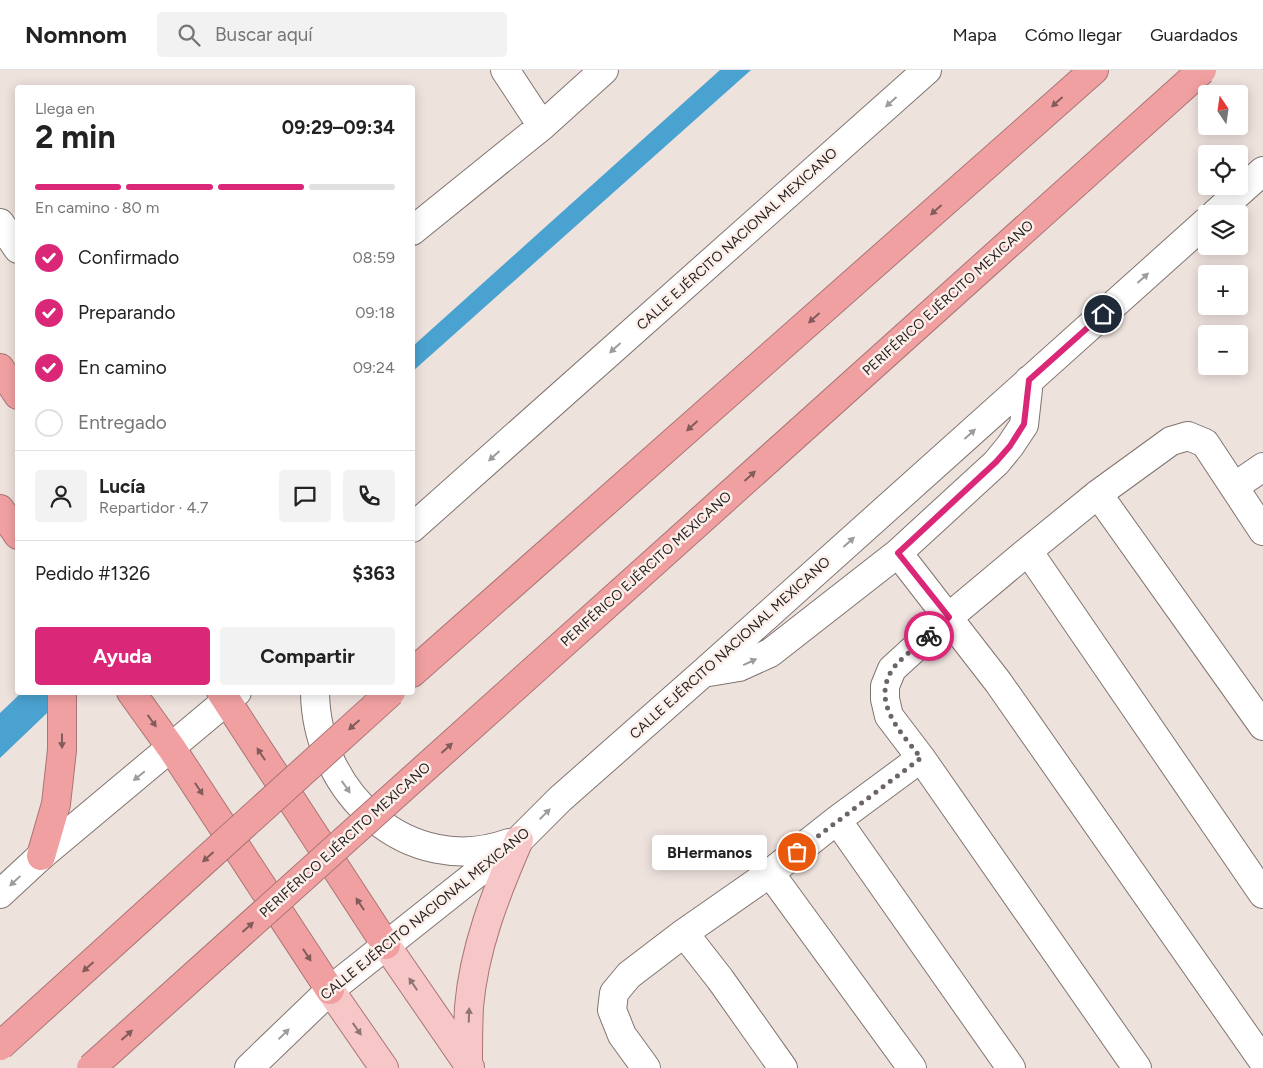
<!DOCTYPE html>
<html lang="es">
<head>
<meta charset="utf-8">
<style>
	body { margin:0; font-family:Figtree,sans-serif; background:#f2f2f2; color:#222; height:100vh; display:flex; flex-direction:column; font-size:19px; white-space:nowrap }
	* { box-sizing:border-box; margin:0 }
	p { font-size:16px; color:#767676 }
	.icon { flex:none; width:28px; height:28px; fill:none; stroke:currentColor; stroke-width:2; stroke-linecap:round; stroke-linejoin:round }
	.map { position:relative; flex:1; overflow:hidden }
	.drawer { position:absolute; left:15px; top:15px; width:400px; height:610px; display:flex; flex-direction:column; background:#fff; border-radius:5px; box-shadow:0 2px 12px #0003 }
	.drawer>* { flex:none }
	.needle { width:32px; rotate:347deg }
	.fabs { position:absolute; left:1198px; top:15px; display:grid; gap:10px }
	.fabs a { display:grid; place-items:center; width:50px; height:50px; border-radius:5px; background:#fff; box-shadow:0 2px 12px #0003; font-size:25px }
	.pin { position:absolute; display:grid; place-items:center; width:42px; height:42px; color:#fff; margin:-21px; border:2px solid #fff; border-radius:50%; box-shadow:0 1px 5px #0007 }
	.courier { position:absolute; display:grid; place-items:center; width:50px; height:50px; margin:-25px; border:4px solid #db2777; border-radius:50%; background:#fff; color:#222; box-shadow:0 1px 6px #0007 }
	.bubble { position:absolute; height:35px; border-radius:5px; background:#fff; box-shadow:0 2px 12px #0003; font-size:16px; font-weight:700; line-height:35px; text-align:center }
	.overview em { font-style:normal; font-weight:700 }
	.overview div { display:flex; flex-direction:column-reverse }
	.overview { display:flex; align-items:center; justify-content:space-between; height:85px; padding:0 20px }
	h1 { font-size:32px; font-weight:700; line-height:38px }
	.bar { display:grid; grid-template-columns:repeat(4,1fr); gap:8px 5px; align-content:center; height:60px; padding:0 20px }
	.bar i { height:6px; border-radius:4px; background:#e0e0e0 }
	.bar .on { background:#db2777 }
	.bar p { grid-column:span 4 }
	.line { display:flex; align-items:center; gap:12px; padding:0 20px; border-top:1px solid #e0e0e0 }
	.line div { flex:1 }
	.round { display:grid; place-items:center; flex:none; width:52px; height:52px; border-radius:5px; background:#f2f2f2 }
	ol { padding:0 20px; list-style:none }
	li { display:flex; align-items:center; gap:15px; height:55px }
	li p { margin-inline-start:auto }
	li .icon { padding:5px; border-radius:50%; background:#db2777; color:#fff; stroke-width:4 }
	li:last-child { color:#767676 }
	li i { width:28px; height:28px; border:2px solid #e0e0e0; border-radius:50% }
	.primary-button { display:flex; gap:10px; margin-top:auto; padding:10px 20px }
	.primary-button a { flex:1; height:58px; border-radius:5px; background:#db2777; color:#fff; font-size:20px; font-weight:700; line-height:58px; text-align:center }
	.primary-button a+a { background:#f2f2f2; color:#222 }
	header { display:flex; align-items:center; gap:30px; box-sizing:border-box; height:70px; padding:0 25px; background:#fff; border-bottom:1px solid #e0e0e0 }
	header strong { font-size:24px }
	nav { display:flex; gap:28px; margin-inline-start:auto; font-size:18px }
	.search { width:350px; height:45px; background:#f2f2f2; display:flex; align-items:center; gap:12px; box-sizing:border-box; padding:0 18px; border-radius:5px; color:#767676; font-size:19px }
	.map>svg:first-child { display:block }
</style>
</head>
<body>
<header>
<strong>Nomnom</strong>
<div class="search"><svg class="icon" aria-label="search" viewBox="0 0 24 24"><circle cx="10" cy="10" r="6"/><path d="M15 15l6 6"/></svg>Buscar aquí</div>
<nav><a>Mapa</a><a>Cómo llegar</a><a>Guardados</a></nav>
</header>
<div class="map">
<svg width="1263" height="998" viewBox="0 0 1263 998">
	<rect width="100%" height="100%" fill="#eee2dd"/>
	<path fill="#4aa2d0" d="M720 0H751L413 301V276Z
		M21 623H68L0 688V643Z"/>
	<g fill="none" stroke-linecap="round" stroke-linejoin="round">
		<defs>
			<path id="minor" d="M505 0 542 56
				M1215 144 1263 101
				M0 153 18 179
				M412 161 542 56 604 0
				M1234 417 1263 397
				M1098 424 1263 656
				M412 458 927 0
				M1028 481 1263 824
				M898 483 998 612 1263 991
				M703 603 739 597 770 583 898 483 996 393 1010 376 1024 355 1029 310
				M315 622C316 723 409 809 509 773
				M837 750 1011 998
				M770 803 912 998
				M0 824 41 786 237 622
				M684 863 720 909 783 998
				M249 998 330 920 519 770 560 729 703 603 1206 152
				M646 998 622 965 612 940 614 923 629 905 684 863 770 803 837 750 921 688
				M1137 998 921 688 889 646 885 629V616L892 599 949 547 1028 481 1098 424 1171 371 1188 366 1205 373 1263 461"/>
			<path id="major" d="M386 875 470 997
				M330 920 384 998
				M468 994C468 975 468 956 469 937 474 878 496 823 519 770"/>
			<path id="highway" d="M0 298 18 325
				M0 439 18 465
				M412 603 1094 0
				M131 622 172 679 330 920
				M221 622 386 875
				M41 786 56 734 62 680V622"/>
		</defs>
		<use href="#minor" stroke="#807470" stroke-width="30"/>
		<use href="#major" stroke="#aa7474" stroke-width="30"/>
		<use href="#highway" stroke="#aa7474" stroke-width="30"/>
		<use href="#minor" stroke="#fff" stroke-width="28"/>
		<use href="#major" stroke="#f7c6c7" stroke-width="28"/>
		<use href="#highway" stroke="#f1a0a1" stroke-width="28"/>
		<defs>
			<path id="highway-bridge" d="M0 976 391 622
				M91 998 1202 0"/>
		</defs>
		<use href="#highway-bridge" stroke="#aa7474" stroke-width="30" stroke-linecap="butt"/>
		<use href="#highway-bridge" stroke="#f1a0a1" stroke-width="28"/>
	</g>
	<defs><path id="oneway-solid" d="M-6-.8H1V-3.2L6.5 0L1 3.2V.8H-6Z" transform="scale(1.25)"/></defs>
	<g fill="#9e9c9b">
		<use href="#oneway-solid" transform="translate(891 32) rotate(138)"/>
		<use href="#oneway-solid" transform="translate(1143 208) rotate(-42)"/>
		<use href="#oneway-solid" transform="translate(615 278) rotate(138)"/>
		<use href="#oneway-solid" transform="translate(970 364) rotate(-42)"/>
		<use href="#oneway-solid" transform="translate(494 386) rotate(138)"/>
		<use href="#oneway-solid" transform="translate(849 472) rotate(-42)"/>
		<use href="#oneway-solid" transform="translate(750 592) rotate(-25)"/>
		<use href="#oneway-solid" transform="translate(139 706) rotate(141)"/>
		<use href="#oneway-solid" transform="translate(346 717) rotate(55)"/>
		<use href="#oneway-solid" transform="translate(545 744) rotate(-45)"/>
		<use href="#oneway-solid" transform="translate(15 811) rotate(137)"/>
		<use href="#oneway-solid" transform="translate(284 964) rotate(-44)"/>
	</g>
	<g fill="#825b5b">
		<use href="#oneway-solid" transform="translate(1057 32) rotate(138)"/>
		<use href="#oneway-solid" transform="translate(936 140) rotate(138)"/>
		<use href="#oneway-solid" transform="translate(814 248) rotate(138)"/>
		<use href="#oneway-solid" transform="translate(692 356) rotate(138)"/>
		<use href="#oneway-solid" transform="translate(750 406) rotate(-42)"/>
		<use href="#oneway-solid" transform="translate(152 651) rotate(54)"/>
		<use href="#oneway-solid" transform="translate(354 655) rotate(138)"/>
		<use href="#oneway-solid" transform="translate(62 671) rotate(90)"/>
		<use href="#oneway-solid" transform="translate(447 678) rotate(-42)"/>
		<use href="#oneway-solid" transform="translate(261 684) rotate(-123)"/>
		<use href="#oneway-solid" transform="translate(199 719) rotate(57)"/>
		<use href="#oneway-solid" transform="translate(208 787) rotate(138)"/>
		<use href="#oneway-solid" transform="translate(360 834) rotate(-123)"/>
		<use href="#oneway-solid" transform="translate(248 857) rotate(-42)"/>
		<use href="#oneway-solid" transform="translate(307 885) rotate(57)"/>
		<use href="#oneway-solid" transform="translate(88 897) rotate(138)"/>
		<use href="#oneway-solid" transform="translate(127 965) rotate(-42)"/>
	</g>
	<g fill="#8f7474">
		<use href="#oneway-solid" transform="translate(413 914) rotate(-124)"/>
		<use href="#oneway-solid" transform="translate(469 945) rotate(-88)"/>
		<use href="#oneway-solid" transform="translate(357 959) rotate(55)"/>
	</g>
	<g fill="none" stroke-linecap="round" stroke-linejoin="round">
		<path stroke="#6d6563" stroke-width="5" stroke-dasharray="0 9" d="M797 782 921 688C902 663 871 634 892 600 898 590 920 574 929 566"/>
		<path stroke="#db2777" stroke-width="6" d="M929 566 949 547 898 483 996 392 1010 376 1024 354 1029 310 1103 244"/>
	</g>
	<g text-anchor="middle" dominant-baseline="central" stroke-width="5" stroke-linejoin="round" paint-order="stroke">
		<g font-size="14" fill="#272221" stroke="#fcefea">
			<text transform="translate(737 169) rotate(-42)">CALLE EJÉRCITO NACIONAL MEXICANO</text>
			<text transform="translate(948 228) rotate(-42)">PERIFÉRICO EJÉRCITO MEXICANO</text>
			<text transform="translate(646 499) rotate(-42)">PERIFÉRICO EJÉRCITO MEXICANO</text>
			<text transform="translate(730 578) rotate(-42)">CALLE EJÉRCITO NACIONAL MEXICANO</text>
			<text transform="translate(345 770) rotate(-42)">PERIFÉRICO EJÉRCITO MEXICANO</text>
			<text transform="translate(425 844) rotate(-39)">CALLE EJÉRCITO NACIONAL MEXICANO</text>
		</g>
	</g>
</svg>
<div class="fabs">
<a><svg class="needle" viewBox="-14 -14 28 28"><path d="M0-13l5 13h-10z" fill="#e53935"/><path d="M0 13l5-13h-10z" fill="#767676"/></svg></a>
<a><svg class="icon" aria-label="locate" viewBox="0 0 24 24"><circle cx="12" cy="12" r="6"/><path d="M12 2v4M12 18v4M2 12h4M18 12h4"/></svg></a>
<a><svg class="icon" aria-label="layers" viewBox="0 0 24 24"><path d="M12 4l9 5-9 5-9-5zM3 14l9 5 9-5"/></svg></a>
<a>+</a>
<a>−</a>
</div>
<div class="pin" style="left:797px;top:782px;background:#ea580c"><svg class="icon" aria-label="bag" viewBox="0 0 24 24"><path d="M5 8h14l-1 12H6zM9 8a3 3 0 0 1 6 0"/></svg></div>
<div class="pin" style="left:1103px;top:244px;background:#1f2937"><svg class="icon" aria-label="home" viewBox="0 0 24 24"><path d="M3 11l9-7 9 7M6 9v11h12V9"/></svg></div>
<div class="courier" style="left:929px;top:566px"><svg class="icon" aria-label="bike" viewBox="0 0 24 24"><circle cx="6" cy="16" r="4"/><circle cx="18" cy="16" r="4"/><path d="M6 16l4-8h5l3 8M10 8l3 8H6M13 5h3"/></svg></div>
<div class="bubble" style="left:652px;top:765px;width:115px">BHermanos</div>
<section class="drawer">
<div class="overview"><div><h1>2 min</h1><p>Llega en</p></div><em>09:29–09:34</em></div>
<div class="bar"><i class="on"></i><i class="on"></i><i class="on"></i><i></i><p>En camino · 80 m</p></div>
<ol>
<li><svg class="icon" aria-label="check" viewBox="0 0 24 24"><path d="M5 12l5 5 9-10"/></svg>Confirmado<p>08:59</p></li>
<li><svg class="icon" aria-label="check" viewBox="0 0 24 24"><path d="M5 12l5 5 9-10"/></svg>Preparando<p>09:18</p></li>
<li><svg class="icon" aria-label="check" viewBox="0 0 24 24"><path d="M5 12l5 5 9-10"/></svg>En camino<p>09:24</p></li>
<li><i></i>Entregado</li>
</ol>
<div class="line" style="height:90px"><a class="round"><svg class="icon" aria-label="person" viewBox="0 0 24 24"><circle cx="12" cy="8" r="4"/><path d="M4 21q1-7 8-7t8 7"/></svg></a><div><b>Lucía</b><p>Repartidor · 4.7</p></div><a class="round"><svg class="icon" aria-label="chat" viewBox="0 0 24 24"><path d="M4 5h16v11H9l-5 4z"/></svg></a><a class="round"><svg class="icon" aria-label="phone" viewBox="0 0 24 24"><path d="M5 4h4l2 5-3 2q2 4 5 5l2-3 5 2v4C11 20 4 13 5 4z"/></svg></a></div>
<div class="line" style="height:65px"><div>Pedido #1326</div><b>$363</b></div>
<div class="primary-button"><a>Ayuda</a><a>Compartir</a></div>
</section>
</div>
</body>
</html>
